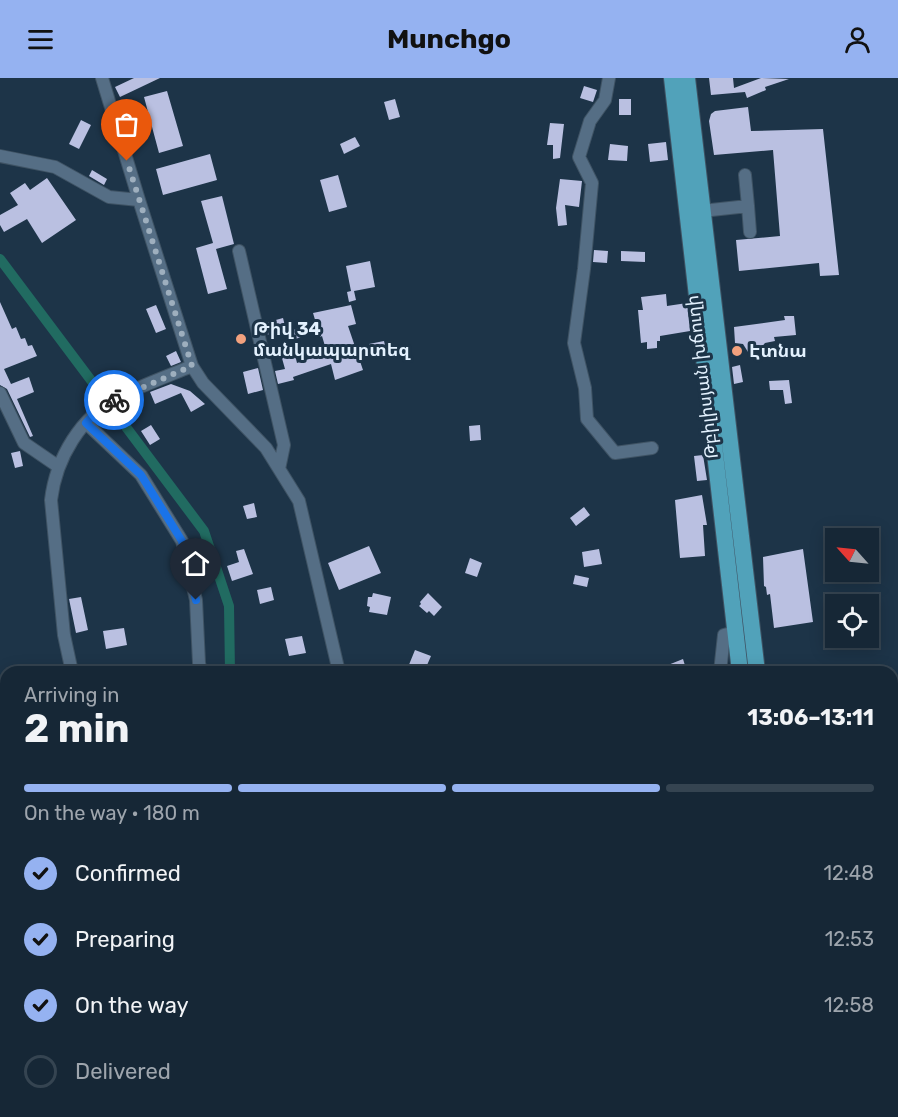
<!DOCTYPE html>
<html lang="en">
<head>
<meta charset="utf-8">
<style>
	body { margin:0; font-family:Rubik,"Noto Sans Armenian",sans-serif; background:#233342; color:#f1f3f6; height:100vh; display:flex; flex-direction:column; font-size:22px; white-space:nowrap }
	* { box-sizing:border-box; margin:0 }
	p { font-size:20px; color:#9ea5ad }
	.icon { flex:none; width:33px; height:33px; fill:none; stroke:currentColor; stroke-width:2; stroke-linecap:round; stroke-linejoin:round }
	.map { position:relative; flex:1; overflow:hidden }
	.drawer { position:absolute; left:0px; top:588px; width:898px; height:452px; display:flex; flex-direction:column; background:#162736; border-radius:18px 18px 0 0; box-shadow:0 3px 15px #0003,0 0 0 2px #354451 }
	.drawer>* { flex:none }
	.needle { width:39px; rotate:297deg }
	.tools { position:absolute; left:825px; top:450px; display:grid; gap:12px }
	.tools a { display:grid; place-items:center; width:54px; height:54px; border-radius:0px; background:#162736; box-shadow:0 3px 15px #0003,0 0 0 2px #354451; font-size:30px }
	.pin { position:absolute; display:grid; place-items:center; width:51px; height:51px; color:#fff; margin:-62px -26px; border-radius:50% 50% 50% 0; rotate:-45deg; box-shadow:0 0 6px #0007 }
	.pin .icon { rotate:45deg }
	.courier { position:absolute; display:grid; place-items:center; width:60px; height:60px; margin:-30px; border:4px solid #1a73e8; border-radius:50%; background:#fff; color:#222; box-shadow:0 2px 8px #0007 }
	.overview em { font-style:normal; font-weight:700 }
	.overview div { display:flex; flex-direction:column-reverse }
	.overview { display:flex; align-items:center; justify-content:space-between; height:102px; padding:0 24px }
	h1 { font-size:39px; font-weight:700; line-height:45px }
	.bar { display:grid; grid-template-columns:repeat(4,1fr); gap:9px 6px; align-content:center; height:72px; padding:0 24px }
	.bar i { height:8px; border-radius:4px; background:#354451 }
	.bar .active { background:#95b2f1 }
	.bar p { grid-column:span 4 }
	ol { padding:0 24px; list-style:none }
	li { display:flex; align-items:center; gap:18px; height:66px }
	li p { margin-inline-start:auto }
	li .icon { padding:6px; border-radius:50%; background:#95b2f1; color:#111; stroke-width:4 }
	li:last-child { color:#9ea5ad }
	li i { width:33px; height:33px; border:3px solid #354451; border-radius:50% }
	header { display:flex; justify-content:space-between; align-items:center; height:78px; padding:0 24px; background:#95b2f1; color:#111; font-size:27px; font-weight:700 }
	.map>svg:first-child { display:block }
</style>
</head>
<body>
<header><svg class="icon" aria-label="menu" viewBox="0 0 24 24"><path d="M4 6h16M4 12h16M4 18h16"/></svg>Munchgo<svg class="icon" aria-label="person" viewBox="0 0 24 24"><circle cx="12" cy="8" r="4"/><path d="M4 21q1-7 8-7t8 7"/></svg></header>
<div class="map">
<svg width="898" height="1039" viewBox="0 0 898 1039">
	<rect width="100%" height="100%" fill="#1d3448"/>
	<path fill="#684681" d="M893 801 898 804V1039H841L831 1034H892Z"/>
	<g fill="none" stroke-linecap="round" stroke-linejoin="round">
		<path stroke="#216b61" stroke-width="10" d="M0 181 204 453 229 528 230 594
			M360 1034 361 1039"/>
	</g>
	<path fill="#bac0e1" d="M134 0H160L120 19 115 9Z
		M709 0H733L734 10 761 0 789 1 765 9 766 12 747 20 745 14 711 17Z
		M584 8 597 12 593 24 580 20Z
		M167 13 183 68 159 75 144 19Z
		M395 21 400 39 389 42 384 24Z
		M619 21H631V37H619Z
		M748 29 751 53 823 51 839 197 820 198 819 185 739 193 736 162 780 158 773 72 714 77 709 43 711 36 715 33Z
		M81 42 91 47 79 71 69 66Z
		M550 45 564 46 560 80 553 81V67H547Z
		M355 59 360 68 344 76 340 66Z
		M666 64 668 82 650 84 648 66Z
		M610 66 628 68 627 83 608 82Z
		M210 76 217 102 163 117 156 91Z
		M92 92 107 101 104 107 89 98Z
		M338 97 347 129 329 134 320 102Z
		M47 100 76 142 42 165 27 141 4 154 0 147V137L18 127 10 115 25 105 30 112Z
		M560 101 582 103 579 129 565 127 567 147 558 148 556 130Z
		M222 118 234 166 216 171 227 211 208 216 196 170 213 165 201 123Z
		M594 172 608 173 607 185 593 184Z
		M621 173 645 174V184L621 183Z
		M370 183 375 209 354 213 356 222 349 224 347 214 351 213 346 188Z
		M666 216 667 228 687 225 690 253 660 258V263H657V270L647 271V264L641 265 638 232H643L641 219Z
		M0 224 12 251 16 249 21 261 25 260 28 268 32 267 37 278 4 291 11 306 29 299 34 314 17 321 33 358 30 359 7 311 0 307Z
		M156 227 166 251 156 255 146 231Z
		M351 227 356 246 348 248 363 292 335 302 331 286 293 299 294 302 278 306 275 293 285 291 280 273 293 269 297 285 327 275 322 258 320 259 318 254 295 261 293 252 316 245 313 235Z
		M784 238H794L796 257 774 259 775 263 765 265 757 274 753 275 748 274 743 266 735 265 734 249 785 242Z
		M283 240 286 252 268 257 265 245Z
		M384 263 387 276 373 280 369 266Z
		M176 273 181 284 171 288 166 278Z
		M740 287 743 304 734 306 732 289Z
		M258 290 263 312 248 316 243 294Z
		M789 302 792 325 785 326 783 312H770L769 303Z
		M171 306 190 313 205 326 191 334 181 315 155 326 150 314Z
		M151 347 160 361 150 367 141 353Z
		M480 347 481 362 470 363 469 348Z
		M20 373 23 388 15 390 11 375Z
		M703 377 707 402 697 403 694 378Z
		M702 417 707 447H703L705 478 680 480 675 422Z
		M254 425 257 439 247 441 243 428Z
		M584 429 590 437 576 448 570 440Z
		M369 468 381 495 339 512 328 485Z
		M244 471 253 496 232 503 227 488 239 484 236 473Z
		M599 471 602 486 584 489 582 474Z
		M803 471 813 544 774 550 770 516 767 517 766 509 764 508 763 479Z
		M470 480 482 485 477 499 465 495Z
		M575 497 589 500 587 509 573 506Z
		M271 509 274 522 260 526 257 512Z
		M373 515 391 519 387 537 369 534 370 529 367 528 368 519H372Z
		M428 515 442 529 434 538 429 533 427 535 419 528 421 526 420 524Z
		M81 519 88 552 76 555 69 521Z
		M124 550 127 567 106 571 103 553Z
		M302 558 306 575 289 578 285 561Z
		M415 572 431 578 424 594H406Z
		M683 581 687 594H671L668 587Z"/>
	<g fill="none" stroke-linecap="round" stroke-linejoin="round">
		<defs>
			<path id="minor" d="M102 0 139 122 192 288 203 305 266 370 299 423 339 594
				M609 0 605 22 590 43 579 79 592 105 584 191 574 265 585 310 587 341 615 375 652 370
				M0 78 55 89 109 119 139 122
				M745 97 748 128
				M702 133 748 128 750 154
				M239 173 284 367 279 391
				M0 315 24 365 59 389
				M86 345 141 397 182 463 196 522 199 585 201 594
				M72 594 64 557 51 422C56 380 81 338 119 319 143 307 168 298 192 288
				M720 594 724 557 735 554
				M892 751H898
				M892 787 898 790
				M892 879H898
				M345 1034 347 1039
				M543 1034 546 1039
				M882 1034 886 1039
				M0 1035 6 1033
				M478 1039V1034"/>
			<path id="major" d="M672 0 740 594
				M687 0 757 594
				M800 1034V1039
				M816 1034 817 1039"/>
		</defs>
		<use href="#minor" stroke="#3f5364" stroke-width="14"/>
		<use href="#major" stroke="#3f5364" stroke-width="18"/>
		<use href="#minor" stroke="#556e85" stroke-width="12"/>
		<use href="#major" stroke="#51a2ba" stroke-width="16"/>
	</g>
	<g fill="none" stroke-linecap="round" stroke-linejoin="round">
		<path stroke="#9eafbe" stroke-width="6" stroke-dasharray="0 10.8" d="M114 322 192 288 127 83"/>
		<path stroke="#1a73e8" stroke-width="8" d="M114 322 96 334 86 345 141 397 182 463 196 522"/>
	</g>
	<g fill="#f2a17e" stroke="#1d3448" stroke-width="2">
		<circle cx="241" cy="261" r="6"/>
		<circle cx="737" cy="273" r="6"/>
	</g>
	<g text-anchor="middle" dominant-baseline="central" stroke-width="6" stroke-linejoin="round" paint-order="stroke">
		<g font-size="18" font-weight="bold" fill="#e3f1fe" stroke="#1d3448" text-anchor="start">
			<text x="253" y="251">Թիվ 34<tspan x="253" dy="21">մանկապարտեզ</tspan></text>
			<text x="749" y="273">Էտնա</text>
		</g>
		<g font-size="18" fill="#e3f1fe" stroke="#1d3448">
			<text transform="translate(702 299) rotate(-97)">Թբիլիսյան խճուղի</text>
		</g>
	</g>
</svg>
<div class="tools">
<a><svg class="needle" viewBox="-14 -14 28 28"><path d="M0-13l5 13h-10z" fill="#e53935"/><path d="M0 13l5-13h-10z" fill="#9ea5ad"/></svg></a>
<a><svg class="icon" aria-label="locate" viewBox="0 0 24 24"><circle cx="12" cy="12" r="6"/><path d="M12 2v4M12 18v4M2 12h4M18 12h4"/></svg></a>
</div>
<div class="pin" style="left:127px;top:83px;background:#ea580c"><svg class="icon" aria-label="bag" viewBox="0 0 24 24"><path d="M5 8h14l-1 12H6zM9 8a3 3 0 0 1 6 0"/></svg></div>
<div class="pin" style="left:196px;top:522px;background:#1f2937"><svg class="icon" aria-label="home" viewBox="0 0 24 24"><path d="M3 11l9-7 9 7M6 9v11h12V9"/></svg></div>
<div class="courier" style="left:114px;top:322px"><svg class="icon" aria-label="bike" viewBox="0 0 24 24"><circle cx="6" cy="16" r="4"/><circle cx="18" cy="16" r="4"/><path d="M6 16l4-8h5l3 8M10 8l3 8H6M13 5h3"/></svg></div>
<section class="drawer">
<div class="overview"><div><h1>2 min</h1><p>Arriving in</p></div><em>13:06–13:11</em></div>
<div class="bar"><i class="active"></i><i class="active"></i><i class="active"></i><i></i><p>On the way · 180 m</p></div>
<ol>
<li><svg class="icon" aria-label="check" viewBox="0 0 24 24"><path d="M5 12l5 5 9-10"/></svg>Confirmed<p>12:48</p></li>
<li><svg class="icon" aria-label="check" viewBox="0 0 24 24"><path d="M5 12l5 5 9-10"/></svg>Preparing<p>12:53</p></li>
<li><svg class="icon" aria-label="check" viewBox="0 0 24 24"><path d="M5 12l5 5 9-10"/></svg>On the way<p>12:58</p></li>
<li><i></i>Delivered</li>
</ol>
</section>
</div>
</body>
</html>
